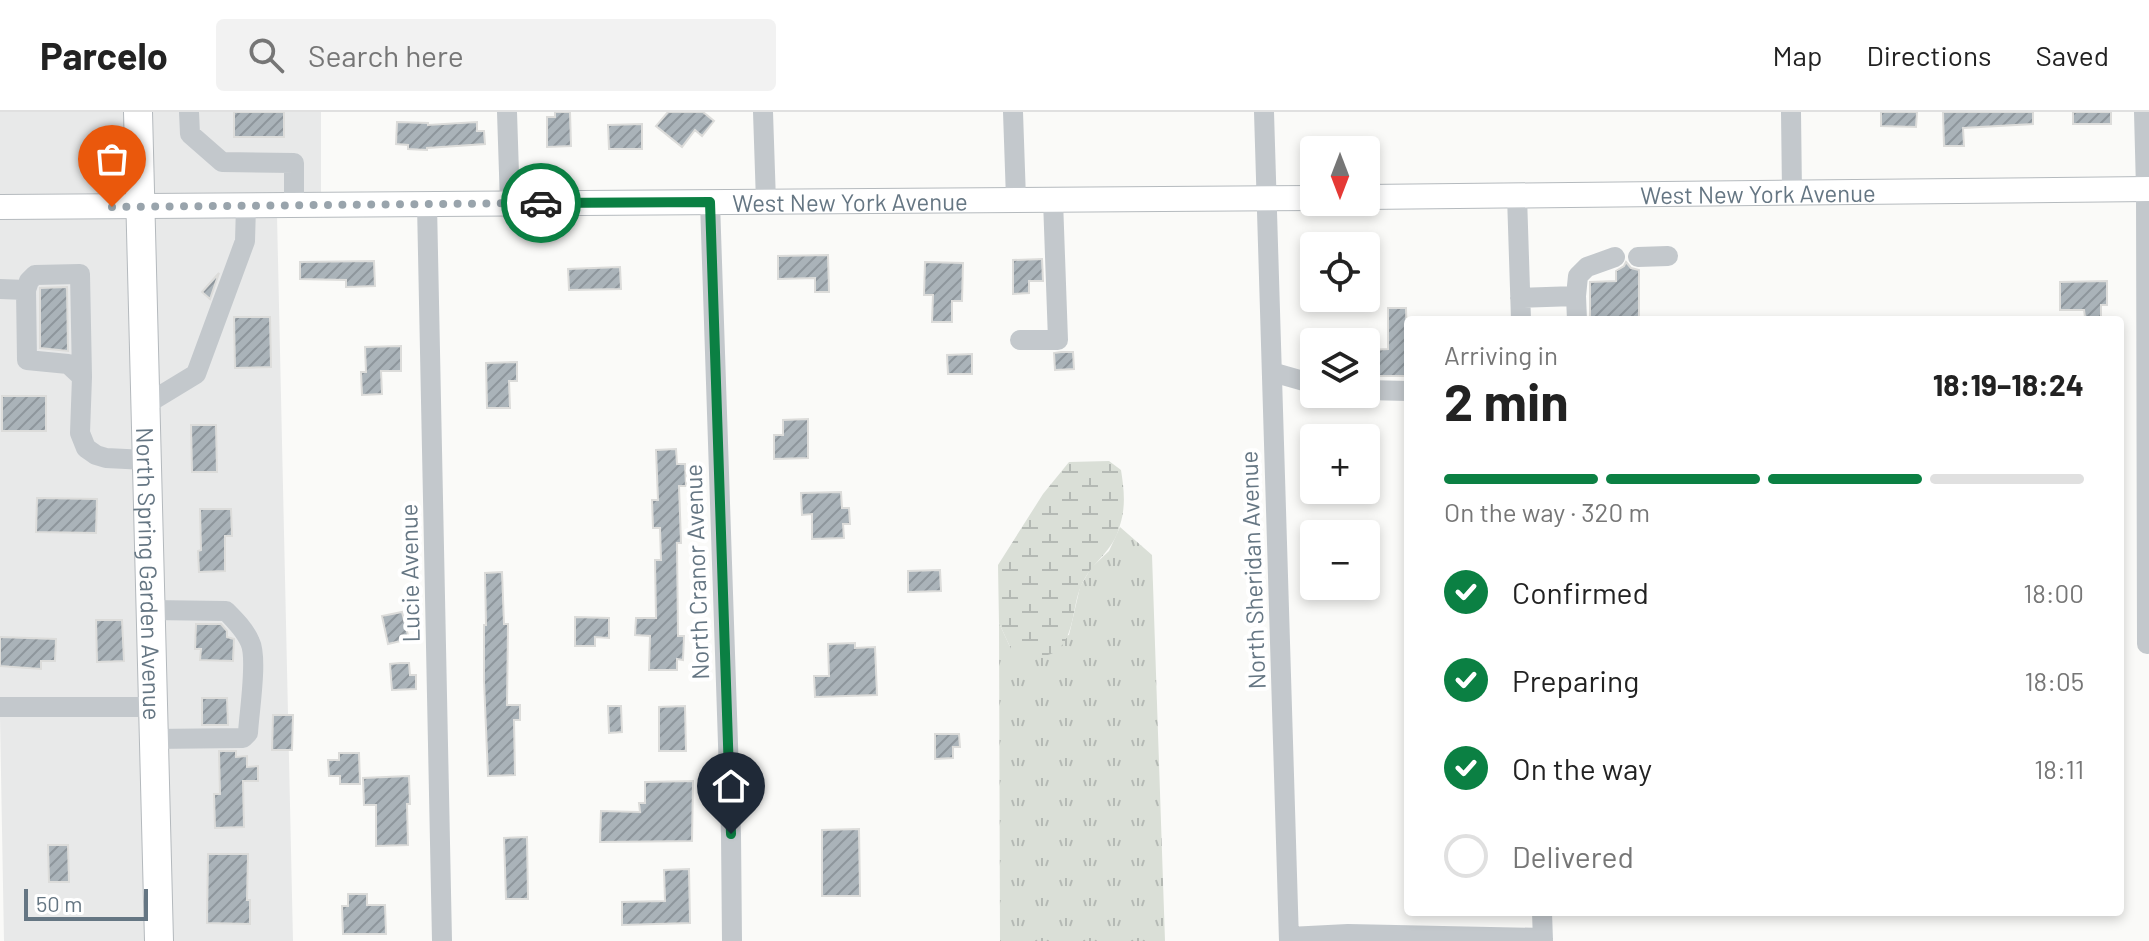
<!DOCTYPE html>
<html lang="en">
<head>
<meta charset="utf-8">
<style>
	body { margin:0; font-family:Barlow,sans-serif; background:#f2f2f2; color:#222; height:100vh; display:flex; flex-direction:column; font-size:30px; white-space:nowrap }
	* { box-sizing:border-box; margin:0 }
	p { font-size:26px; color:#767676 }
	.icon { flex:none; width:44px; height:44px; fill:none; stroke:currentColor; stroke-width:2; stroke-linecap:round; stroke-linejoin:round }
	.map { position:relative; flex:1; overflow:hidden }
	.sheet { position:absolute; left:1404px; top:204px; width:720px; height:600px; display:flex; flex-direction:column; background:#fff; border-radius:8px; box-shadow:0 4px 12px #0003 }
	.sheet>* { flex:none }
	.needle { width:52px; rotate:180deg }
	.buttons { position:absolute; left:1300px; top:24px; display:grid; gap:16px }
	.buttons a { display:grid; place-items:center; width:80px; height:80px; border-radius:8px; background:#fff; box-shadow:0 4px 12px #0003; font-size:40px }
	.scale { position:absolute; left:24px; bottom:20px; width:124px; box-sizing:border-box; padding-left:8px; border:4px solid #657683; border-top:0; font-size:22px; line-height:28px; white-space:nowrap; color:#657683; -webkit-text-stroke:6px #fff; paint-order:stroke }
	.pin { position:absolute; display:grid; place-items:center; width:68px; height:68px; color:#fff; margin:-82px -34px; border-radius:50% 50% 50% 0; rotate:-45deg; box-shadow:0 0 8px #0007 }
	.pin .icon { rotate:45deg }
	.courier { position:absolute; display:grid; place-items:center; width:80px; height:80px; margin:-40px; border:6px solid #0b8043; border-radius:50%; background:#fff; color:#222; box-shadow:0 2px 10px #0007 }
	.headline em { font-style:normal; font-weight:700 }
	.headline div { display:flex; flex-direction:column-reverse }
	.headline { display:flex; align-items:center; justify-content:space-between; height:136px; padding:0 40px }
	h1 { font-size:52px; font-weight:700; line-height:60px }
	.bar { display:grid; grid-template-columns:repeat(4,1fr); gap:12px 8px; align-content:center; height:96px; padding:0 40px }
	.bar i { height:10px; border-radius:6px; background:#e0e0e0 }
	.bar .selected { background:#0b8043 }
	.bar p { grid-column:span 4 }
	ol { padding:0 40px; list-style:none }
	li { display:flex; align-items:center; gap:24px; height:88px }
	li p { margin-inline-start:auto }
	li .icon { padding:8px; border-radius:50%; background:#0b8043; color:#fff; stroke-width:4 }
	li:last-child { color:#767676 }
	li i { width:44px; height:44px; border:4px solid #e0e0e0; border-radius:50% }
	header { display:flex; align-items:center; gap:48px; box-sizing:border-box; height:112px; padding:0 40px; background:#fff; border-bottom:2px solid #e0e0e0 }
	header strong { font-size:38px }
	nav { display:flex; gap:44px; margin-inline-start:auto; font-size:28px }
	.search { width:560px; height:72px; background:#f2f2f2; display:flex; align-items:center; gap:20px; box-sizing:border-box; padding:0 28px; border-radius:8px; color:#767676; font-size:30px }
	.map>svg:first-child { display:block }
</style>
</head>
<body>
<header>
<strong>Parcelo</strong>
<div class="search"><svg class="icon" aria-label="search" viewBox="0 0 24 24"><circle cx="10" cy="10" r="6"/><path d="M15 15l6 6"/></svg>Search here</div>
<nav><a>Map</a><a>Directions</a><a>Saved</a></nav>
</header>
<div class="map">
<svg width="2149" height="829" viewBox="0 0 2149 829">
	<defs>
		<pattern id="grass-tufts" width="24" height="20" patternUnits="userSpaceOnUse" patternTransform="scale(2)"><rect width="24" height="20" fill="#dadfd7"/><path d="M3 7l-1-3M5 7V3M7 7l1-3M15 17l-1-3M17 17v-4M19 17l1-3" fill="none" stroke="#b4b9b4"/></pattern>
		<pattern id="wetland-marsh" width="20" height="14" patternUnits="userSpaceOnUse" patternTransform="scale(2)"><rect width="20" height="14" fill="#dadfd7"/><path d="M1 5h8M5 5V1M11 12h8M15 12V8" fill="none" stroke="#b4b9b4"/></pattern>
		<pattern id="building-hatch" width="6" height="6" patternUnits="userSpaceOnUse" patternTransform="scale(2)"><rect width="6" height="6" fill="#aab3b9"/><path d="M-1 1l2-2M0 6l6-6M5 7l2-2" fill="none" stroke="#8e969c"/></pattern>
	</defs>
	<rect width="100%" height="100%" fill="#fafaf8"/>
	<path fill="#e8e9e9" d="M0 0H129L132 85 0 86Z
		M146 0H321V83L148 85Z
		M277 103 293 829H167L149 104Z
		M132 104 144 585 0 586V105Z
		M144 604 150 829H4L0 605Z"/>
	<path fill="url(#grass-tufts)" d="M1120 415 1152 443 1165 829H1000L999 511 1011 537 1069 523 1080 475 1091 456 1109 439Z"/>
	<path fill="url(#wetland-marsh)" d="M1109 349 1121 358C1124 377 1126 394 1120 413 1113 441 1091 450 1081 474 1072 494 1075 529 1053 541 1041 548 1023 541 1011 537L999 511 998 453 1043 382 1069 350Z"/>
	<path fill="url(#building-hatch)" stroke="#dcdcda" stroke-width="2" d="M234 0H284V25H234Z
		M555 0H570L571 34 547 35V5H555Z
		M668 0H703L714 9 702 24 695 18 682 35 656 14Z
		M1881 0H1917L1916 15 1881 14Z
		M1943 0H2033V12L1963 16 1964 34H1944Z
		M2073 0H2111V12H2073Z
		M397 10 428 11V13L477 10V19H484L485 32 427 36V38L408 37V33L396 32Z
		M642 12V37H609L608 13Z
		M828 143 829 180H815V166L778 167V144Z
		M1042 147 1043 169H1029V181L1013 182V148Z
		M374 149 375 174 346 175V168L300 167V150Z
		M925 150 963 151 962 189H952V210H932L933 183H924Z
		M1626 150 1631 156 1639 158V208H1590V170L1616 169V159L1624 154Z
		M620 155 621 177 569 178 568 157Z
		M219 161 210 187 202 180Z
		M2107 169V193H2101V205H2085L2084 198H2060V170Z
		M67 175 68 239 40 236V176Z
		M1388 196H1406L1408 264H1370V238L1388 237Z
		M234 205H270L271 255 235 256Z
		M401 234V259H381L382 282 362 283 361 260H366L365 235Z
		M1061 240H1073L1074 257 1055 258 1054 241Z
		M972 242V262H948L947 243Z
		M517 250V269H509L510 296H487L486 251Z
		M2 284H46V319H2Z
		M808 307V346L774 347V323H783V308Z
		M191 313H216L217 360H192Z
		M676 337 677 352H685L686 374H679L681 431H677L678 524H684L683 548 677 547V558H649L650 524 635 523 636 506H656L655 448H661L660 416H653L652 388H658L656 338Z
		M841 380 842 396H849L850 412H843L844 426 812 427V402L802 403 801 381Z
		M37 386 97 387 96 421 36 420Z
		M200 397H231L232 424H225V459L199 460 198 439 201 438Z
		M940 458 941 479 908 480V459Z
		M502 460 504 512H508L507 593H520V608H514L515 663 488 664 484 569V513H486L485 461Z
		M402 500 409 527 388 532 382 504Z
		M575 505 609 506V526L595 525V534H575Z
		M96 508H122L124 549 97 550Z
		M196 512H221L227 519V525L234 527 233 549 200 548 201 537H195Z
		M0 525 56 527 55 549H41V557L0 554Z
		M855 531V536L875 535 877 583 815 585 814 564H829L828 532Z
		M400 551H409L410 563H416V577L392 578 390 552Z
		M202 586H227L228 613H202Z
		M608 594H621L622 620 609 621Z
		M685 594 686 639H659V595Z
		M273 603H293L292 638H272Z
		M935 622H959L960 635H953V646L935 647Z
		M219 639H236V645L247 644V655L258 654V669H243L244 715 215 716 214 682H220Z
		M339 641H359L360 672H340V664H329L328 648H339Z
		M409 664 410 692H407L408 733 376 734V693H364L363 666Z
		M693 669 692 729 600 730 601 699 640 700 639 691H645V670Z
		M859 717 860 784H822V718Z
		M527 725 528 787H506L504 726Z
		M48 733H68L69 770H49Z
		M208 742H248L247 788H250V812L207 811Z
		M689 757 690 811 622 813V790L665 789 664 758Z
		M348 782H367V793H385L386 822H343L342 794H348Z"/>
	<g fill="none" stroke-linecap="round" stroke-linejoin="round">
		<defs>
			<g id="major">
				<path id="s1" d="M1366 85 2149 77"/>
				<path id="s2" d="M0 95 1314 86"/>
			</g>
			<g id="highway">
				<path id="s3" d="M138 0 159 829"/>
			</g>
		</defs>
		<use href="#major" stroke="#b5babe" stroke-width="26"/>
		<use href="#highway" stroke="#b4b9bd" stroke-width="30"/>
		<path stroke="#c3c8cc" stroke-width="20" d="M189 0 190 22 222 50 294 51V93
			M507 0 510 92
			M763 0 766 90
			M1013 0 1016 87
			M1264 0 1289 829
			M1791 0 1792 81
			M2144 0 2146 77 2147 532
			M1517 84 1521 208
			M710 90 731 722 732 829
			M427 92 442 829
			M1638 145 1668 144
			M0 177 26 178 27 248 68 252 82 265 80 321 86 336 96 343 106 346 146 348
			M26 178 29 169 35 163 80 162 82 265
			M1576 184 1578 164 1587 155 1615 145
			M1520 186 1576 184 1577 208
			M1020 228H1058L1053 88
			M1272 260 1314 272
			M1366 278 1408 279
			M145 293 196 262 245 129 246 94
			M150 498 226 499C235 508 245 518 250 530 258 546 249 601 248 621L243 626 153 627
			M0 595H153
			M1542 800 1543 829
			M1289 825 1348 822 1543 826"/>
		<use href="#major" stroke="#fff" stroke-width="24"/>
		<use href="#highway" stroke="#fff" stroke-width="28"/>
	</g>
	<g fill="none" stroke-linecap="round" stroke-linejoin="round">
		<path stroke="#99a4ac" stroke-width="8" stroke-dasharray="0 14.4" d="M112 95 541 91"/>
		<path stroke="#0b8043" stroke-width="10" d="M541 91 710 90 731 722"/>
	</g>
	<g text-anchor="middle" dominant-baseline="central" stroke-width="8" stroke-linejoin="round" paint-order="stroke">
		<g font-size="24" fill="#657683" stroke="#fff">
			<text stroke="none"><textPath href="#s1" startOffset="392">West New York Avenue</textPath></text>
			<text stroke="none"><textPath href="#s2" startOffset="850">West New York Avenue</textPath></text>
			<text transform="translate(1252 458) rotate(-92)">North Sheridan Avenue</text>
			<text transform="translate(696 460) rotate(-92)">North Cranor Avenue</text>
			<text transform="translate(409 461) rotate(-91)">Lucie Avenue</text>
			<text stroke="none"><textPath href="#s3" startOffset="462">North Spring Garden Avenue</textPath></text>
		</g>
	</g>
</svg>
<div class="buttons">
<a><svg class="needle" viewBox="-14 -14 28 28"><path d="M0-13l5 13h-10z" fill="#e53935"/><path d="M0 13l5-13h-10z" fill="#767676"/></svg></a>
<a><svg class="icon" aria-label="locate" viewBox="0 0 24 24"><circle cx="12" cy="12" r="6"/><path d="M12 2v4M12 18v4M2 12h4M18 12h4"/></svg></a>
<a><svg class="icon" aria-label="layers" viewBox="0 0 24 24"><path d="M12 4l9 5-9 5-9-5zM3 14l9 5 9-5"/></svg></a>
<a>+</a>
<a>−</a>
</div>
<div class="scale">50 m</div>
<div class="pin" style="left:112px;top:95px;background:#ea580c"><svg class="icon" aria-label="bag" viewBox="0 0 24 24"><path d="M5 8h14l-1 12H6zM9 8a3 3 0 0 1 6 0"/></svg></div>
<div class="pin" style="left:731px;top:722px;background:#1f2937"><svg class="icon" aria-label="home" viewBox="0 0 24 24"><path d="M3 11l9-7 9 7M6 9v11h12V9"/></svg></div>
<div class="courier" style="left:541px;top:91px"><svg class="icon" aria-label="car" viewBox="0 0 24 24"><path d="M5 17H2v-5l4-1 3-4h7l3 4 3 1v5h-3M9 17h6M6 11h13"/><circle cx="7" cy="17" r="2"/><circle cx="17" cy="17" r="2"/></svg></div>
<section class="sheet">
<div class="headline"><div><h1>2 min</h1><p>Arriving in</p></div><em>18:19–18:24</em></div>
<div class="bar"><i class="selected"></i><i class="selected"></i><i class="selected"></i><i></i><p>On the way · 320 m</p></div>
<ol>
<li><svg class="icon" aria-label="check" viewBox="0 0 24 24"><path d="M5 12l5 5 9-10"/></svg>Confirmed<p>18:00</p></li>
<li><svg class="icon" aria-label="check" viewBox="0 0 24 24"><path d="M5 12l5 5 9-10"/></svg>Preparing<p>18:05</p></li>
<li><svg class="icon" aria-label="check" viewBox="0 0 24 24"><path d="M5 12l5 5 9-10"/></svg>On the way<p>18:11</p></li>
<li><i></i>Delivered</li>
</ol>
</section>
</div>
</body>
</html>
